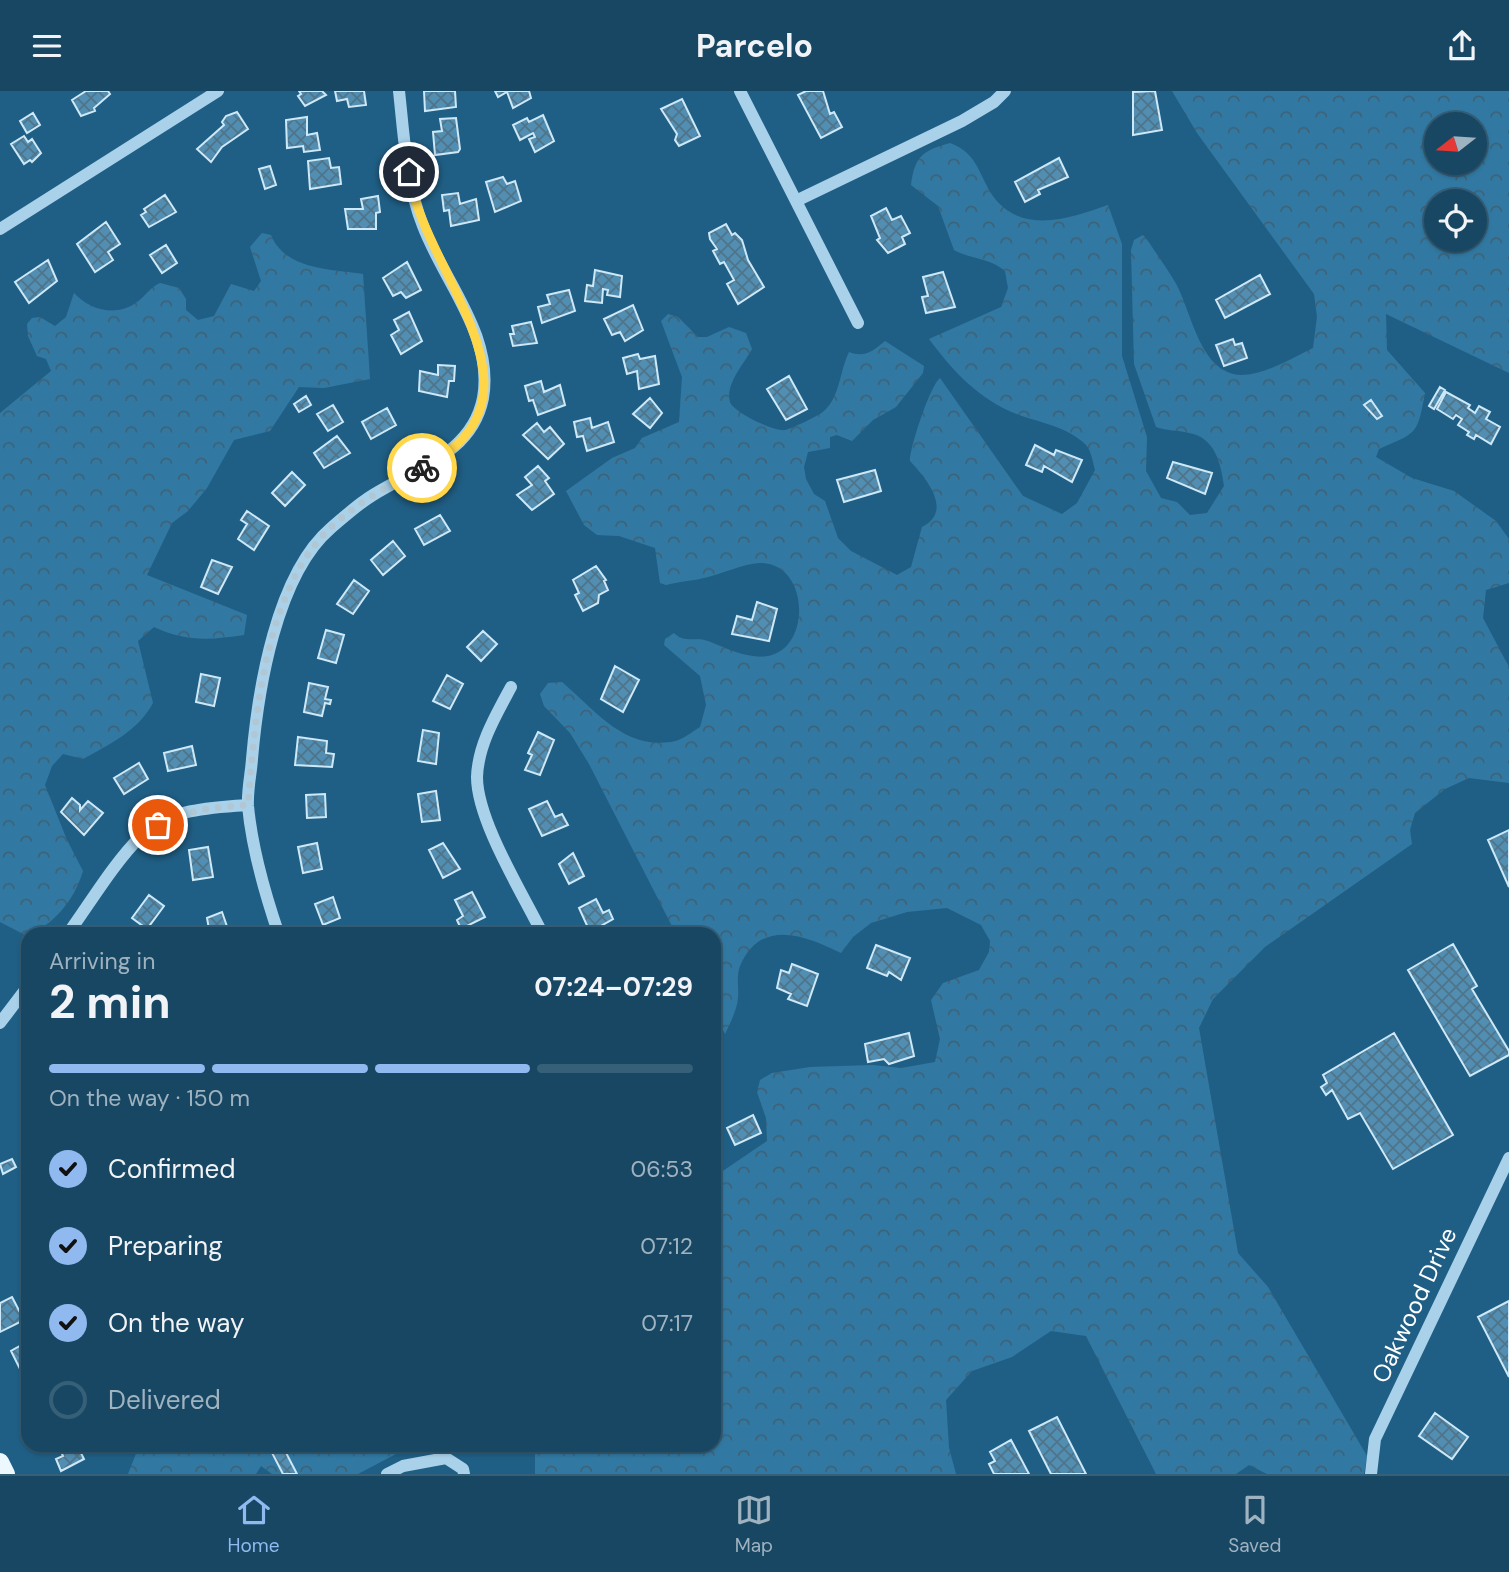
<!DOCTYPE html>
<html lang="en">
<head>
<meta charset="utf-8">
<style>
	body { margin:0; font-family:"DM Sans",sans-serif; background:#214e6a; color:#f1f3f6; height:100vh; display:flex; flex-direction:column; font-size:26px; white-space:nowrap }
	* { box-sizing:border-box; margin:0 }
	p { font-size:23px; color:#9fb2bf }
	.icon { flex:none; width:38px; height:38px; fill:none; stroke:currentColor; stroke-width:2; stroke-linecap:round; stroke-linejoin:round }
	.map { position:relative; flex:1; overflow:hidden }
	.sheet { position:absolute; left:21px; top:836px; width:700px; height:525px; display:flex; flex-direction:column; background:#184764; border-radius:21px; box-shadow:0 2px 5px #0004,0 0 0 2px #365f78 }
	.sheet>* { flex:none }
	.needle { width:46px; rotate:253deg }
	.controls { position:absolute; left:1424px; top:21px; display:grid; gap:14px }
	.controls a { display:grid; place-items:center; width:63px; height:63px; border-radius:50%; background:#184764; box-shadow:0 2px 5px #0004,0 0 0 2px #365f78; font-size:35px }
	.pin { position:absolute; display:grid; place-items:center; width:60px; height:60px; color:#fff; margin:-30px; border:4px solid #fff; border-radius:50%; box-shadow:0 2px 7px #0007 }
	.courier { position:absolute; display:grid; place-items:center; width:70px; height:70px; margin:-35px; border:5px solid #ffd54a; border-radius:50%; background:#fff; color:#222; box-shadow:0 2px 9px #0007 }
	.overview em { font-style:normal; font-weight:700 }
	.overview div { display:flex; flex-direction:column-reverse }
	.overview { display:flex; align-items:center; justify-content:space-between; height:119px; padding:0 28px }
	h1 { font-size:46px; font-weight:700; line-height:52px }
	.bar { display:grid; grid-template-columns:repeat(4,1fr); gap:10px 7px; align-content:center; height:84px; padding:0 28px }
	.bar i { height:9px; border-radius:5px; background:#365f78 }
	.bar .active { background:#90b9f0 }
	.bar p { grid-column:span 4 }
	ol { padding:0 28px; list-style:none }
	li { display:flex; align-items:center; gap:21px; height:77px }
	li p { margin-inline-start:auto }
	li .icon { padding:7px; border-radius:50%; background:#90b9f0; color:#111; stroke-width:4 }
	li:last-child { color:#9fb2bf }
	li i { width:38px; height:38px; border:4px solid #365f78; border-radius:50% }
	header { display:flex; justify-content:space-between; align-items:center; height:91px; padding:0 28px; background:#184764; font-size:32px; font-weight:700 }
	.dock { display:flex; justify-content:space-around; align-items:center; height:98px; border-top:2px solid #365f78; background:#184764; font-size:19px; color:#9fb2bf }
	.dock a { display:grid; justify-items:center; gap:4px }
	.dock .active { color:#90b9f0 }
	.map>svg:first-child { display:block }
</style>
</head>
<body>
<header><svg class="icon" aria-label="menu" viewBox="0 0 24 24"><path d="M4 6h16M4 12h16M4 18h16"/></svg>Parcelo<svg class="icon" aria-label="share" viewBox="0 0 24 24"><path d="M12 15V3M7 8l5-5 5 5M5 13v7h14v-7"/></svg></header>
<div class="map">
<svg width="1509" height="1383" viewBox="0 0 1509 1383">
	<defs>
		<pattern id="forest-crowns" width="20" height="18" patternUnits="userSpaceOnUse" patternTransform="scale(1.75)"><rect width="20" height="18" fill="#3179a2"/><path d="M2 6a3 3 0 1 1 6 0M12 15a3 3 0 1 1 6 0" fill="none" stroke="#3e6277"/></pattern>
		<pattern id="building-cross-hatch" width="8" height="8" patternUnits="userSpaceOnUse" patternTransform="scale(1.75)"><rect width="8" height="8" fill="#518eb2"/><path d="M0 0l8 8M0 8l8-8" fill="none" stroke="#4f7489"/></pattern>
	</defs>
	<rect width="100%" height="100%" fill="#205f85"/>
	<path fill="url(#forest-crowns)" fill-rule="evenodd" d="M1172 0H1509V282L1386 223 1387 259 1425 302C1417 345 1417 341 1379 358L1376 366 1412 387 1454 400 1496 430 1509 448V492L1486 499 1483 527 1509 576V692L1469 687 1445 698 1415 722 1410 739 1412 753 1265 856 1213 908 1199 937 1238 1162 1268 1196 1367 1365 1364 1383H1267L1249 1374 1236 1383H1156L1086 1245 1051 1240 1012 1266 972 1280 946 1309 949 1357 956 1383H535V1355L714 1354V1086L767 1050 766 1027 757 1001 760 989 772 982 810 976 873 974 901 977 935 971 940 948 931 909 943 892 979 879 989 861 990 850 981 834 947 817 907 821 871 832 853 846 841 862C806 845 761 826 740 875 736 886 739 896 738 907 737 919 730 932 725 943L714 920V844L676 843 589 673 570 642 544 615 540 603 548 592 562 591C595 619 623 658 671 651 681 650 692 641 700 636L706 614 700 585 664 554 665 548 674 542C685 553 696 545 708 550 723 556 737 563 753 565 813 575 814 470 759 472 743 473 724 482 708 486 694 490 680 490 666 494L660 492 655 457 619 445 597 444 584 434 566 400 612 367 635 357 642 347 679 331 682 286 661 230 668 223 678 226 698 246H707L729 236 746 242 752 258C744 273 725 293 730 311 733 321 774 341 785 339 791 338 820 324 824 320 840 306 840 279 849 261 865 267 873 260 885 250L924 275 923 282 896 316 873 329 852 350 837 344 830 346V357L808 361 804 376 806 388 814 403 825 410 838 447 851 460 897 484 911 476 922 436C954 420 926 387 910 370 910 356 930 295 940 287L1023 405 1062 423 1077 412 1095 379C1093 372 1091 359 1086 354 1064 332 1029 331 1003 317 971 300 950 276 929 248L1001 216 1008 197 1005 180C989 166 972 169 954 159L938 115 911 94C915 65 922 60 950 52 980 63 979 88 996 109 1026 144 1074 126 1108 114L1122 153V265L1147 346 1146 380 1161 407 1177 411 1190 424 1207 422 1224 395C1221 373 1215 346 1189 342 1177 339 1167 340 1156 336L1134 273 1131 159 1134 149 1143 144 1148 150C1157 164 1167 177 1175 191 1192 220 1199 282 1241 284 1265 284 1292 267 1313 257L1317 226 1314 203 1197 42ZM1437 33H1475V72H1437ZM1437 110H1475V149H1437Z
		M262 142 271 144C285 179 331 178 363 183L370 288 324 297 299 296 270 340 234 349 207 397 188 420 172 432 147 484 247 524 244 544C210 549 186 551 154 536L138 550 153 612C138 640 110 653 83 668L63 663 52 675 45 694 67 749 83 780C74 810 54 833 27 845L0 831V322L51 280 46 268 37 265 28 245 27 233 32 227 40 226 55 235 66 226 74 202C93 222 122 227 143 206 149 200 152 196 160 192L179 197 186 208V219L198 229 214 225 231 193 254 200 261 190 250 156Z
		M139 1355H411L358 1383H272L261 1375 256 1383H128Z"/>
	<path fill="url(#building-cross-hatch)" stroke="#cde8f7" stroke-width="2" d="M86 0H108L110 3 94 17 95 20 81 25 72 9Z
		M299 0H322L326 4 305 15 298 5 301 3Z
		M335 0H364L366 14 349 16 347 8 337 10Z
		M424 0H455L456 16 425 20Z
		M495 0H529L531 7 513 17 507 1 498 6Z
		M806 0H823L830 23 834 21 842 36 821 47 798 4Z
		M1155 0 1162 39 1133 44V1Z
		M682 8 700 45 679 55 675 49 677 43 661 18Z
		M237 21 248 38 222 56 211 71 197 58 224 34 222 31 226 25Z
		M33 22 40 34 27 42 20 30Z
		M543 24 554 50 535 61 529 48 535 46 533 42 520 49 513 34 527 27 529 31Z
		M307 26V44L317 42 320 59 304 61 303 55 287 57 286 29Z
		M456 27 460 58 458 61 435 64 433 41 442 40 440 28Z
		M24 45 28 51 32 48 41 62 32 71 30 69 24 73 11 53Z
		M329 67 331 77 339 76 341 93 310 98 308 70Z
		M1059 67 1068 86 1038 99 1040 103 1025 111 1015 91Z
		M270 75 276 94 265 98 259 78Z
		M503 86 507 93 515 90 521 110 495 121 486 91Z
		M458 102 460 113 476 108 479 129 451 135 449 119 444 120 442 104Z
		M165 104 176 121 149 136 141 124 146 121 144 118Z
		M378 105 380 121 376 122V138H348L345 118H363L361 108Z
		M886 117 892 129 901 125 910 142 902 146 905 153 888 162 877 149 880 147 871 125Z
		M106 131 120 153 108 161 113 169 95 181 77 153Z
		M726 133 732 144 735 142 742 149 748 169 764 196 738 213 727 193 734 189 724 171 720 173 713 160 717 158 710 148 709 142Z
		M166 154 177 172 162 182 150 164Z
		M48 169 57 190 29 212 15 191Z
		M407 171 421 199 406 207 401 201 393 205 383 187Z
		M595 179 622 185 620 206 607 204 608 199 603 198 602 212 585 210 587 194 593 195Z
		M943 181 955 216 926 222 922 206 928 205 923 186Z
		M1260 184 1270 203 1225 227 1216 209Z
		M569 199 575 220 542 232 538 216 550 213 547 204Z
		M633 214 643 239 625 250 620 241 612 244 604 228Z
		M409 221 422 250 401 263 391 244 399 239 394 229Z
		M531 231 537 252 513 255 510 243H514L512 235Z
		M1233 248 1235 254 1242 252 1247 267 1224 275 1216 254Z
		M638 263 640 268 655 265 659 293 639 298 637 280 627 283 623 267Z
		M438 274 455 275 454 290H449L447 306 419 300 420 280 438 284Z
		M789 285 807 318 786 329 767 298Z
		M541 290 544 301 560 294 565 314 538 324 533 309 529 310 525 295Z
		M1440 296 1445 299 1434 318 1429 315Z
		M1446 301 1470 314 1468 317 1475 322 1479 315 1490 321 1486 328 1500 336 1491 353 1476 344 1474 348 1467 344 1469 341 1458 334 1462 328 1456 324 1453 328 1437 318Z
		M306 305 311 314 299 321 294 313Z
		M650 307 662 322 650 337 633 323Z
		M1371 309 1382 325 1377 328 1364 314Z
		M333 314 343 331 328 340 317 323Z
		M387 317 396 334 371 348 362 331Z
		M590 327 592 337 608 331 614 351 587 360 583 345 577 346 574 331Z
		M537 332 544 341 550 336 564 353 548 368 523 344Z
		M337 345 350 362 324 377 314 362Z
		M1035 354 1054 364 1056 359 1082 369 1072 391 1044 375 1042 381 1026 374Z
		M1173 371 1212 382 1205 403 1167 387Z
		M538 375 549 387 545 390 554 403 532 419 517 404 532 394 525 386Z
		M875 379 881 400 844 411 837 389Z
		M292 381 305 394 285 415 272 402Z
		M247 420 269 435 254 459 238 448 247 433 241 429Z
		M440 424 450 440 424 454 415 438Z
		M393 450 405 465 383 484 371 469Z
		M212 469 232 476 218 503 201 496Z
		M596 475 606 489 604 490 608 499 599 504 598 512 583 520 575 504 579 502 573 489Z
		M354 489 369 500 353 523 337 513Z
		M757 511 777 518 769 550 732 543 737 525 752 529Z
		M326 539 344 544 336 572 318 567Z
		M483 540 497 553 481 570 467 556Z
		M615 575 639 589 623 621 601 608Z
		M201 583 220 587 214 615 196 611Z
		M447 584 463 593 450 618 433 610Z
		M309 592 328 596 325 608 331 609 330 613 325 612 322 625 304 621Z
		M423 639 439 642 436 673 418 670Z
		M538 641 554 649 540 684 525 679 532 664 528 662Z
		M298 646 327 650 326 662 334 663 332 676 295 674Z
		M192 655 196 674 168 680 164 662Z
		M139 672 148 688 124 703 114 687Z
		M436 700 440 729 422 731 418 703Z
		M325 703 326 726 307 727 306 704Z
		M72 707 80 714V719L88 710 103 722 84 744 61 721Z
		M547 710 555 726 562 723 568 734 542 745 529 718Z
		M1509 739V796L1488 749Z
		M317 752 322 778 303 782 298 756Z
		M443 752 460 778 443 787 429 759Z
		M208 756 213 786 193 789 189 759Z
		M573 762 584 785 569 793 559 773Z
		M472 801 485 826 461 838 457 829 463 825 455 809Z
		M149 804 164 815 147 838 132 827Z
		M333 806 340 827 323 834 315 813Z
		M596 808 603 822 609 819 613 828 590 841 579 817Z
		M222 821 230 844H210L207 827Z
		M1453 853 1477 895 1472 898 1509 960V964L1470 985 1408 879Z
		M876 854 910 867 901 889 889 881 887 885 867 877Z
		M792 873 818 883 807 915 788 908 791 903 777 897 781 879 789 882Z
		M909 942 914 965 889 973 884 968 868 971 865 953Z
		M1394 942 1453 1044 1393 1078 1360 1022 1348 1028 1332 999 1326 1004 1321 996 1327 992 1323 984Z
		M753 1024 761 1042 735 1054 727 1037Z
		M12 1068 16 1076 3 1083 0 1073Z
		M12 1206 24 1229 0 1241V1212Z
		M1509 1210V1286L1478 1226Z
		M25 1252 28 1279 22 1282 11 1260Z
		M1435 1322 1468 1346 1452 1368 1419 1345Z
		M1057 1326 1086 1383H1051L1029 1340Z
		M1011 1349 1029 1383H994L989 1373 995 1370 990 1361Z
		M58 1354H77L84 1368 61 1380 56 1368 63 1365Z
		M268 1354H282L297 1383H283Z"/>
	<g fill="none" stroke-linecap="round" stroke-linejoin="round">
		<path stroke="#a9d2ea" stroke-width="12" d="M740 0 858 232
			M798 109 962 30 994 11 1005 0
			M0 138 218 0
			M511 596C496 624 478 654 477 686 477 730 523 803 543 844
			M67 844C91 811 113 773 141 745 167 718 214 716 248 714
			M279 844C265 803 252 758 248 715 247 700 251 683 252 668 258 599 276 484 331 437 344 426 358 413 373 404 416 377 472 363 483 307 494 244 444 191 423 135 406 92 404 45 399 0
			M0 932 28 895
			M714 997 716 996
			M387 1383 403 1375 446 1367 463 1378 464 1383
			M1371 1383 1375 1348 1509 1067"/>
		<path stroke="#ecf7fe" stroke-width="18" d="M0 1371 6 1383"/>
	</g>
	<g fill="none" stroke-linecap="round" stroke-linejoin="round">
		<path stroke="#b1c7d4" stroke-width="7" stroke-dasharray="0 12.6" d="M158 734C186 719 216 716 248 714 255 628 264 502 329 438 356 412 389 394 422 377"/>
		<path stroke="#ffd54a" stroke-width="9" d="M409 81C421 181 563 306 422 377"/>
	</g>
	<g text-anchor="middle" dominant-baseline="central" stroke-width="7" stroke-linejoin="round" paint-order="stroke">
		<g font-size="24" fill="#fff" stroke="#205f85">
			<text transform="translate(1414 1214) rotate(-65)">Oakwood Drive</text>
		</g>
	</g>
</svg>
<div class="controls">
<a><svg class="needle" viewBox="-14 -14 28 28"><path d="M0-13l5 13h-10z" fill="#e53935"/><path d="M0 13l5-13h-10z" fill="#9fb2bf"/></svg></a>
<a><svg class="icon" aria-label="locate" viewBox="0 0 24 24"><circle cx="12" cy="12" r="6"/><path d="M12 2v4M12 18v4M2 12h4M18 12h4"/></svg></a>
</div>
<div class="pin" style="left:158px;top:734px;background:#ea580c"><svg class="icon" aria-label="bag" viewBox="0 0 24 24"><path d="M5 8h14l-1 12H6zM9 8a3 3 0 0 1 6 0"/></svg></div>
<div class="pin" style="left:409px;top:81px;background:#1f2937"><svg class="icon" aria-label="home" viewBox="0 0 24 24"><path d="M3 11l9-7 9 7M6 9v11h12V9"/></svg></div>
<div class="courier" style="left:422px;top:377px"><svg class="icon" aria-label="bike" viewBox="0 0 24 24"><circle cx="6" cy="16" r="4"/><circle cx="18" cy="16" r="4"/><path d="M6 16l4-8h5l3 8M10 8l3 8H6M13 5h3"/></svg></div>
<section class="sheet">
<div class="overview"><div><h1>2 min</h1><p>Arriving in</p></div><em>07:24–07:29</em></div>
<div class="bar"><i class="active"></i><i class="active"></i><i class="active"></i><i></i><p>On the way · 150 m</p></div>
<ol>
<li><svg class="icon" aria-label="check" viewBox="0 0 24 24"><path d="M5 12l5 5 9-10"/></svg>Confirmed<p>06:53</p></li>
<li><svg class="icon" aria-label="check" viewBox="0 0 24 24"><path d="M5 12l5 5 9-10"/></svg>Preparing<p>07:12</p></li>
<li><svg class="icon" aria-label="check" viewBox="0 0 24 24"><path d="M5 12l5 5 9-10"/></svg>On the way<p>07:17</p></li>
<li><i></i>Delivered</li>
</ol>
</section>
</div>
<nav class="dock">
<a class="active"><svg class="icon" aria-label="home" viewBox="0 0 24 24"><path d="M3 11l9-7 9 7M6 9v11h12V9"/></svg>Home</a>
<a><svg class="icon" aria-label="map" viewBox="0 0 24 24"><path d="M3 6l6-2 6 2 6-2v14l-6 2-6-2-6 2zM9 4v14M15 6v14"/></svg>Map</a>
<a><svg class="icon" aria-label="saved" viewBox="0 0 24 24"><path d="M7 4h10v16l-5-4-5 4z"/></svg>Saved</a>
</nav>
</body>
</html>
